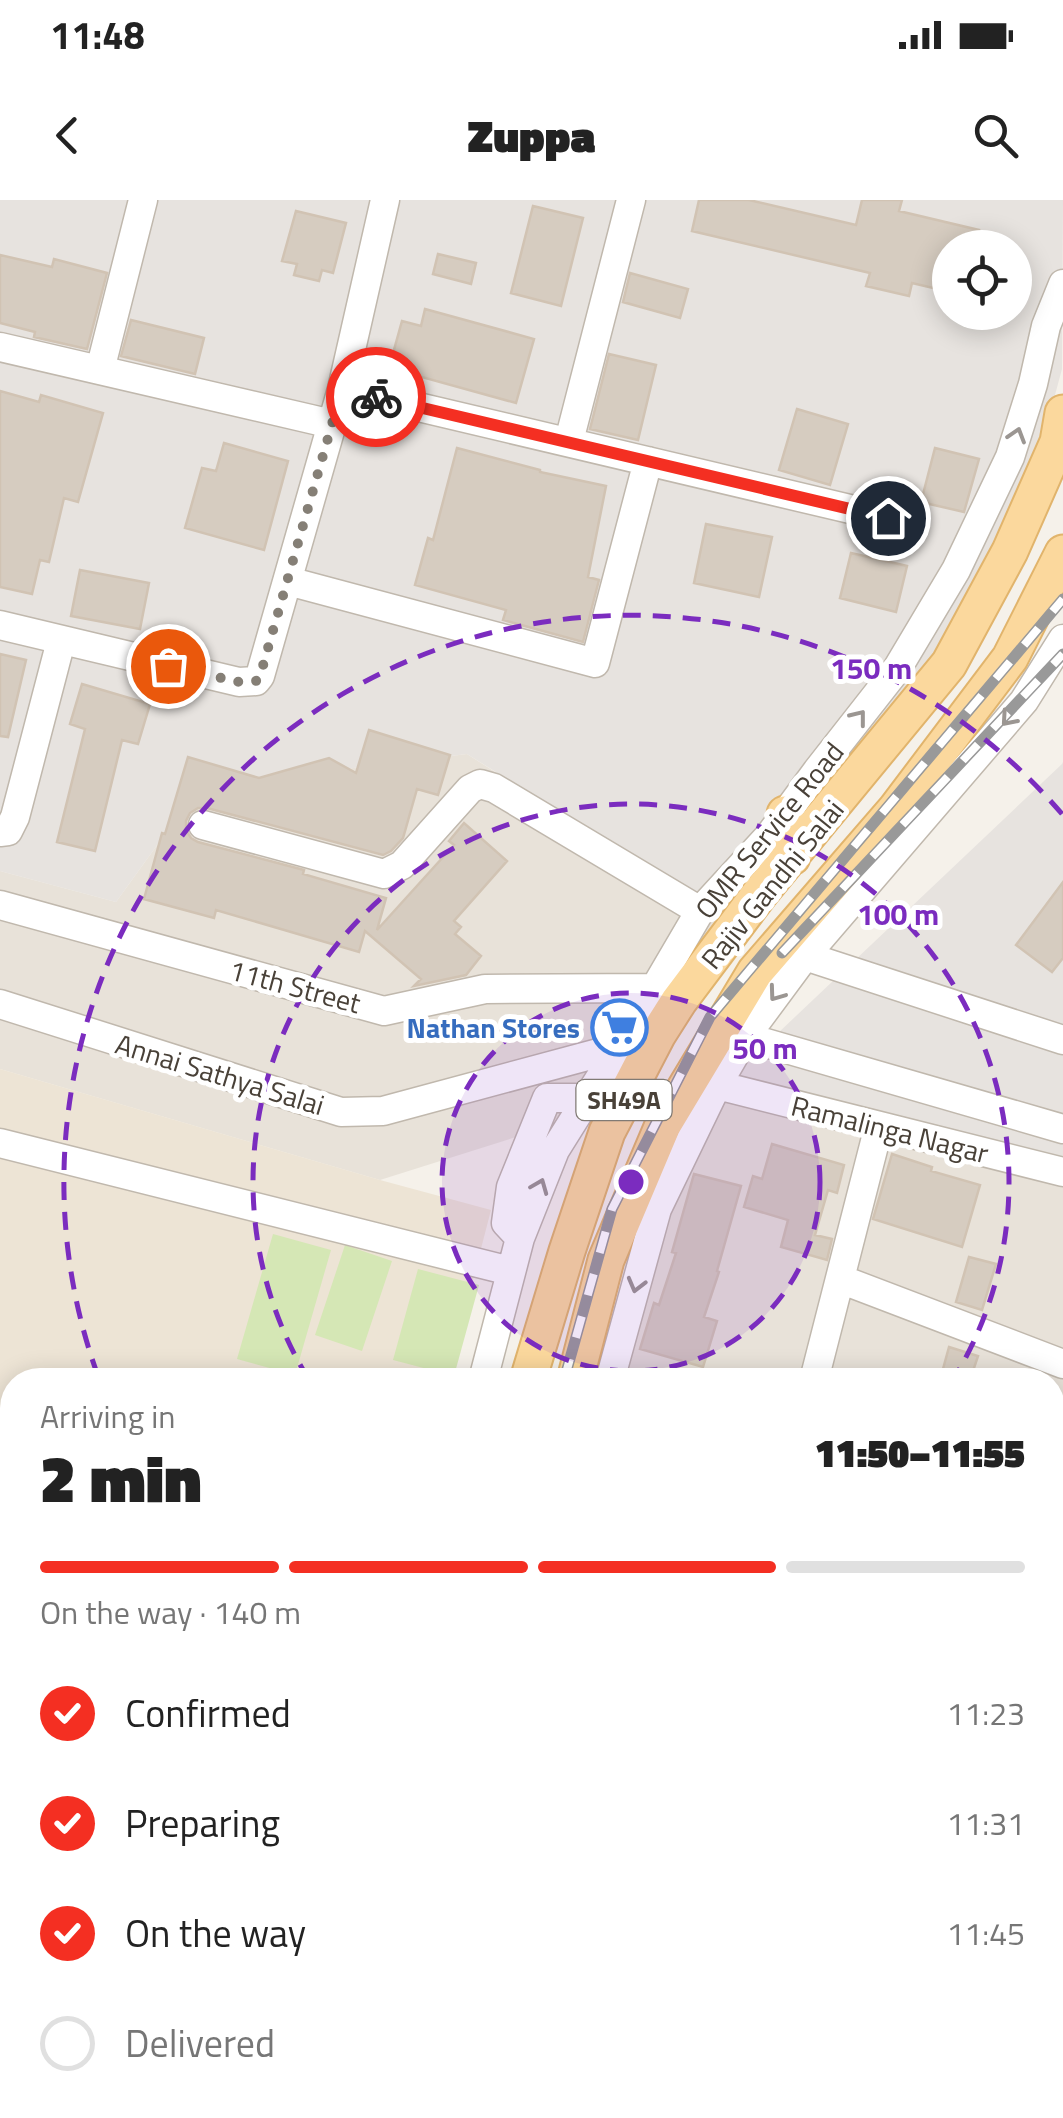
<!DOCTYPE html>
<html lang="en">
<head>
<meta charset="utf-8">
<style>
	body { margin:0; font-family:"Titillium Web",sans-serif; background:#f6f6f6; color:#222; height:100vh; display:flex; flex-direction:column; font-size:38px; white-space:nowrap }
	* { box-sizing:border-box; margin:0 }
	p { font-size:32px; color:#767676 }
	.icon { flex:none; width:55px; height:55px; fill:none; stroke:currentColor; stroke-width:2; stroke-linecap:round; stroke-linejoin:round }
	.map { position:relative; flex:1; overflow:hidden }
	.details { position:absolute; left:0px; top:1168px; width:1065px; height:752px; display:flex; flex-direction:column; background:#fff; border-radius:40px 40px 0 0; box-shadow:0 5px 25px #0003 }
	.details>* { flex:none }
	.buttons { position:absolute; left:932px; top:30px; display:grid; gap:20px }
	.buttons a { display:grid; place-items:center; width:100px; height:100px; border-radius:50%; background:#fff; box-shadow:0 5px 25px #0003; font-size:50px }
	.pin { position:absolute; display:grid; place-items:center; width:85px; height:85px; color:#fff; margin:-42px; border:5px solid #fff; border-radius:50%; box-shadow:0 2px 10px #0007 }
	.courier { position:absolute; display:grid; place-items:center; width:100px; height:100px; margin:-50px; border:8px solid #f42f22; border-radius:50%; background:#fff; color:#222; box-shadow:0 2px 12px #0007 }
	.overview em { font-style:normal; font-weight:800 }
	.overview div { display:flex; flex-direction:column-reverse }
	.overview { display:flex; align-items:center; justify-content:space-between; height:170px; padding:0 40px }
	h1 { font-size:65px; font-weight:800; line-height:75px }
	.bar { display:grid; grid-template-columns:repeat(4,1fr); gap:15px 10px; align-content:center; height:120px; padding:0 40px }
	.bar i { height:12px; border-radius:8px; background:#e0e0e0 }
	.bar .selected { background:#f42f22 }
	.bar p { grid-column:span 4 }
	ol { padding:0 40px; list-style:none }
	li { display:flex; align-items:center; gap:30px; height:110px }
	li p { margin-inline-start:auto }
	li .icon { padding:10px; border-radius:50%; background:#f42f22; color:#fff; stroke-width:4 }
	li:last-child { color:#767676 }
	li i { width:55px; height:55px; border:5px solid #e0e0e0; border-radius:50% }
	.status { display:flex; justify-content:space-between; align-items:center; height:70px; padding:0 50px; background:#fff; direction:ltr }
	.status svg { height:28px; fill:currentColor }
	header { display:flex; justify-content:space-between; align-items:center; height:130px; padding:0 40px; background:#fff; font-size:45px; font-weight:800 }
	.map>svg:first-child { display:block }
</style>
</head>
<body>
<div class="status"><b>11:48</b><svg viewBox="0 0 49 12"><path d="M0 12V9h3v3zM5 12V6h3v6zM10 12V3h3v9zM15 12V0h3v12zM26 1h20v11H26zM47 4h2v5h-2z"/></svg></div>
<header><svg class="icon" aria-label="back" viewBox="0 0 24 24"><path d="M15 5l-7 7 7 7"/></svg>Zuppa<svg class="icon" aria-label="search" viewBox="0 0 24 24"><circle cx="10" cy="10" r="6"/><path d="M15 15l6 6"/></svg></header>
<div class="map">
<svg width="1063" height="1918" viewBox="0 0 1063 1918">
	<rect width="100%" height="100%" fill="#f5f1ea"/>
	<path fill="#e8e2d9" d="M467 554 592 634 731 719 649 895 380 980 0 869V671L116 702 199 587Z
		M720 888 1063 986V1268L1053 1288 1052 1180H598Z"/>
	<path fill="#e7e3df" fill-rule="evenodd" d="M0 0H1063L1062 169 997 409 731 719 467 554 199 587 116 702 0 671ZM950 48H1015V112H950Z
		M1063 562V986L720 888 1062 564Z
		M1053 1477 1063 1480V1918H410L412 1908H1052Z"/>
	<path fill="#ede4d5" d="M0 869 380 980 491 1010 447 1180H12V1908H255L252 1918H0Z"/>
	<path fill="#d5e7b5" d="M273 1034 331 1050 295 1175 237 1159Z
		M345 1045 392 1061 362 1151 315 1135Z
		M418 1069 479 1085 454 1176 393 1160Z
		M1063 1268V1480L1053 1477 1052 1288Z"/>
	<path fill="#d6ccc0" stroke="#d1c3b3" stroke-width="2.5" d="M699 0H749L856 25 862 0H902L899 11 979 30 975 48H950V92L912 83 909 96 866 86 870 73 692 31Z
		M533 6 583 18 561 106 511 93Z
		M296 11 346 23 333 73 322 70 319 81 294 75 297 64 282 61Z
		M438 54 476 63 471 84 433 74Z
		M0 55 52 67 54 59 107 73 87 149 34 137 35 132 0 123Z
		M630 73 688 89 680 118 623 102Z
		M425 109 534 139 516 203 389 168 402 121 421 126Z
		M131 120 204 138 195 174 121 156Z
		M609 154 656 165 638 240 590 229Z
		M0 191 39 202 41 195 103 213 78 302 64 298 49 362 40 360 32 394 0 387Z
		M797 209 848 224 830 285 779 270Z
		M224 243 288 261 264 350 185 328 202 268 216 271Z
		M457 248 540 270V272L606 286 588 377 599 380 583 442 503 420 506 410 415 385 428 338 433 340Z
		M935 248 979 259 964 312 921 302Z
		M706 324 772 337 759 397 694 383Z
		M851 353 907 366 896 412 840 398Z
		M80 370 149 383 140 429 71 416Z
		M0 454 26 460 8 537 0 536Z
		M82 484 150 504 138 544 122 540 95 651 57 642 85 529 70 524Z
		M369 530 450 555 438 595 417 589 403 638 391 651 383 655 207 608H198L190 613 186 621V630L191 638 198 642 304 670 303 674 386 698 377 730 454 645 449 641 464 623 507 661 454 721 461 727 455 734 481 756 466 775 414 786 421 779 365 731 359 752 216 710 214 718 144 699 162 633 165 634 188 557 259 578 329 558 356 573Z
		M1063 682V758L1052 772 1016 745Z
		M772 944 844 965 837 993 828 990 815 1035 832 1039 827 1060 781 1047 788 1020 744 1007 753 976 762 979Z
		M892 954 932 967 931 971 980 985 962 1047 873 1019Z
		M694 974 741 986 717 1071 719 1072 704 1117 717 1121 703 1167 640 1149 654 1103 659 1105 676 1053 672 1052Z
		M969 1057 996 1064 982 1110 956 1102Z
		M949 1147 978 1156 970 1180H940Z"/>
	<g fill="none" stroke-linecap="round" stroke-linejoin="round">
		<defs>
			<path id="minor" d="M0 147 332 224
				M100 170 143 0
				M342 189 888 318
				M569 241 631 0
				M288 381 595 463 648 261
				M0 425 239 482 256 481 260 476 342 189 385 0
				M203 625 384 674 402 665 470 589 480 584 494 588 700 711
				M0 632 8 631 15 617 61 441
				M0 705 384 811 485 789 656 788
				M805 756 1063 840
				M0 804 341 912 383 911 617 848
				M745 837 1063 929
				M717 885 1063 972
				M0 943 510 1071
				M520 1038 506 1023 511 987 547 898H586
				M840 1079 1063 1164
				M483 1180 520 1038 555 950 635 822 700 711 769 636 817 571 897 469 956 370 1010 257 1033 184 1046 126 1063 84
				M610 1180 657 1009 717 885 745 837 805 756 1024 501 1063 439
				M814 1180 879 926
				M1052 1347 1063 1349
				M0 1685 12 1689
				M682 1908 735 1918
				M298 1918 301 1908
				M420 1918 423 1908"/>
			<path id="major" d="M785 614 792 657
				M528 1180 567 1051 607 932 658 834 679 801 761 692 949 464 1010 351 1058 242 1063 213
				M575 1180 606 1060 663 925 755 772 896 609 1010 458 1063 353
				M331 1918 334 1908
				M383 1918 386 1908"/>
		</defs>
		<use href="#minor" stroke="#c0b8ad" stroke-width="31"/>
		<use href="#major" stroke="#e1b46c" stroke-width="39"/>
		<use href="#minor" stroke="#fff" stroke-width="28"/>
		<use href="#major" stroke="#fbd89d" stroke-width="35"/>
		<defs>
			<path id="rail" d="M782 753 1063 454
				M564 1180 612 1009 710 817 1063 399
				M375 1918 378 1908"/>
		</defs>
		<use href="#rail" stroke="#999" stroke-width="11"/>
		<use href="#rail" stroke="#fff" stroke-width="8" stroke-dasharray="22" stroke-linecap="butt"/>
	</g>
	<defs><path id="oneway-chevron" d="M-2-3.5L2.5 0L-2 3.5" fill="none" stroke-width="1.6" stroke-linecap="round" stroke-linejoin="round" transform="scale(2.5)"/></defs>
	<g stroke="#9b9692">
		<use href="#oneway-chevron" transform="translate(1017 235) rotate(-73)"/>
		<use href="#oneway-chevron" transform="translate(859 517) rotate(-52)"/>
		<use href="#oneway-chevron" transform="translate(1008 519) rotate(131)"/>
		<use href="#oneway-chevron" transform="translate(776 794) rotate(126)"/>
		<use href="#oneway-chevron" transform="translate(540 986) rotate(-68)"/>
		<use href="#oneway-chevron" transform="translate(636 1085) rotate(105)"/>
	</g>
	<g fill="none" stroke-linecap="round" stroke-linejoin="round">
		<path stroke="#857f76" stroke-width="10" stroke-dasharray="0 18" d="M168 466 239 482 256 481 260 476 342 189 376 197"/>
		<path stroke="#f42f22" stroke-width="12" d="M376 197 888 318"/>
	</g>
	<circle cx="631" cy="982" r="189" fill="#7b2cbf" fill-opacity=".12"/>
	<g fill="none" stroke="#7b2cbf" stroke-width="5" stroke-dasharray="18 12">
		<circle cx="631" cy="982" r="189"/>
		<path d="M309 1180A378 378 0 1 1 953 1180"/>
		<path d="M98 1176A567 567 0 0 1 1062 614"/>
	</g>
	<defs>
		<symbol id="supermarket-ring" viewBox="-11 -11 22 22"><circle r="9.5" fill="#fff" stroke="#3f7fe0" stroke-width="1.5"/><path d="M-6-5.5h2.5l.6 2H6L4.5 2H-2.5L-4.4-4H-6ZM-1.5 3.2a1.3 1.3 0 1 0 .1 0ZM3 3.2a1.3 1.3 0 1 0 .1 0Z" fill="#3f7fe0"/></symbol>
	</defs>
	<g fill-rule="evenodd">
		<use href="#supermarket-ring" x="588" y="796" width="63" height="63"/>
	</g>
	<g text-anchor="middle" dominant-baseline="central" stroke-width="10" stroke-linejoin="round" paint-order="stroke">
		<rect fill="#fff" stroke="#807a74" stroke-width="2.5" x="576.5" y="880" width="95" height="40" rx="8"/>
		<g font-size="25" font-weight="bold" fill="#494138">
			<text x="624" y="900">SH49A</text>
		</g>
		<g font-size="28" fill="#494138" stroke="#fff">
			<text transform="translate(769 630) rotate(-51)">OMR Service Road</text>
			<text transform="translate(772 684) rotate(-51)">Rajiv Gandhi Salai</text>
			<text transform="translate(295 786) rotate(15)">11th Street</text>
			<text transform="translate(220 874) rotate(17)">Annai Sathya Salai</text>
			<text transform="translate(890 929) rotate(14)">Ramalinga Nagar</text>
		</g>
		<g font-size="28" font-weight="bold" fill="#366cbe" stroke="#fff" text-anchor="end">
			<text x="580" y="827">Nathan Stores</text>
		</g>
	</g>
	<circle cx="631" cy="982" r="15" fill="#7b2cbf" stroke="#fff" stroke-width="5"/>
	<g font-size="30" text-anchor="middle" font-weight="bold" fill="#7b2cbf" stroke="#fff" stroke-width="10" stroke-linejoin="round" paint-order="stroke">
		<text x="871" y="479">150 m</text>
		<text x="898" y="725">100 m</text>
		<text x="765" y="859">50 m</text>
	</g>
</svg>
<div class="buttons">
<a><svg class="icon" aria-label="locate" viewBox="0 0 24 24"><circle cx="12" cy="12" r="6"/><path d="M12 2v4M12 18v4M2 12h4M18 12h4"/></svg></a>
</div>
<div class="pin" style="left:168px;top:466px;background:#ea580c"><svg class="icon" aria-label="bag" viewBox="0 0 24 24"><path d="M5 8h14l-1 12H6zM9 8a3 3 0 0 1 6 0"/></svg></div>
<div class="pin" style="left:888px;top:318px;background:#1f2937"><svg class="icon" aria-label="home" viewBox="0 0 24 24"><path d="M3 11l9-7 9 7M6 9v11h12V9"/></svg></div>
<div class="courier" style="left:376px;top:197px"><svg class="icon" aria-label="bike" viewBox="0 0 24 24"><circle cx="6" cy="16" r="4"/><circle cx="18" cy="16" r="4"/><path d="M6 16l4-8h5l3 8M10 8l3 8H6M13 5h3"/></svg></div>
<section class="details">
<div class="overview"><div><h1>2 min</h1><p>Arriving in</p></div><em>11:50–11:55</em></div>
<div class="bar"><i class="selected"></i><i class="selected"></i><i class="selected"></i><i></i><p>On the way · 140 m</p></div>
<ol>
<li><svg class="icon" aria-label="check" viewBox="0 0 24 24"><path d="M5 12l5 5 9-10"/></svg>Confirmed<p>11:23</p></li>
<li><svg class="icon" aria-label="check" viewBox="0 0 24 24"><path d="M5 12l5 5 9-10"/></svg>Preparing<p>11:31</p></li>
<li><svg class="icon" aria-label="check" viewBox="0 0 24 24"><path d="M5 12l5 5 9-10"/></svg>On the way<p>11:45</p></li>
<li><i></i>Delivered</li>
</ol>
</section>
</div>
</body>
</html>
